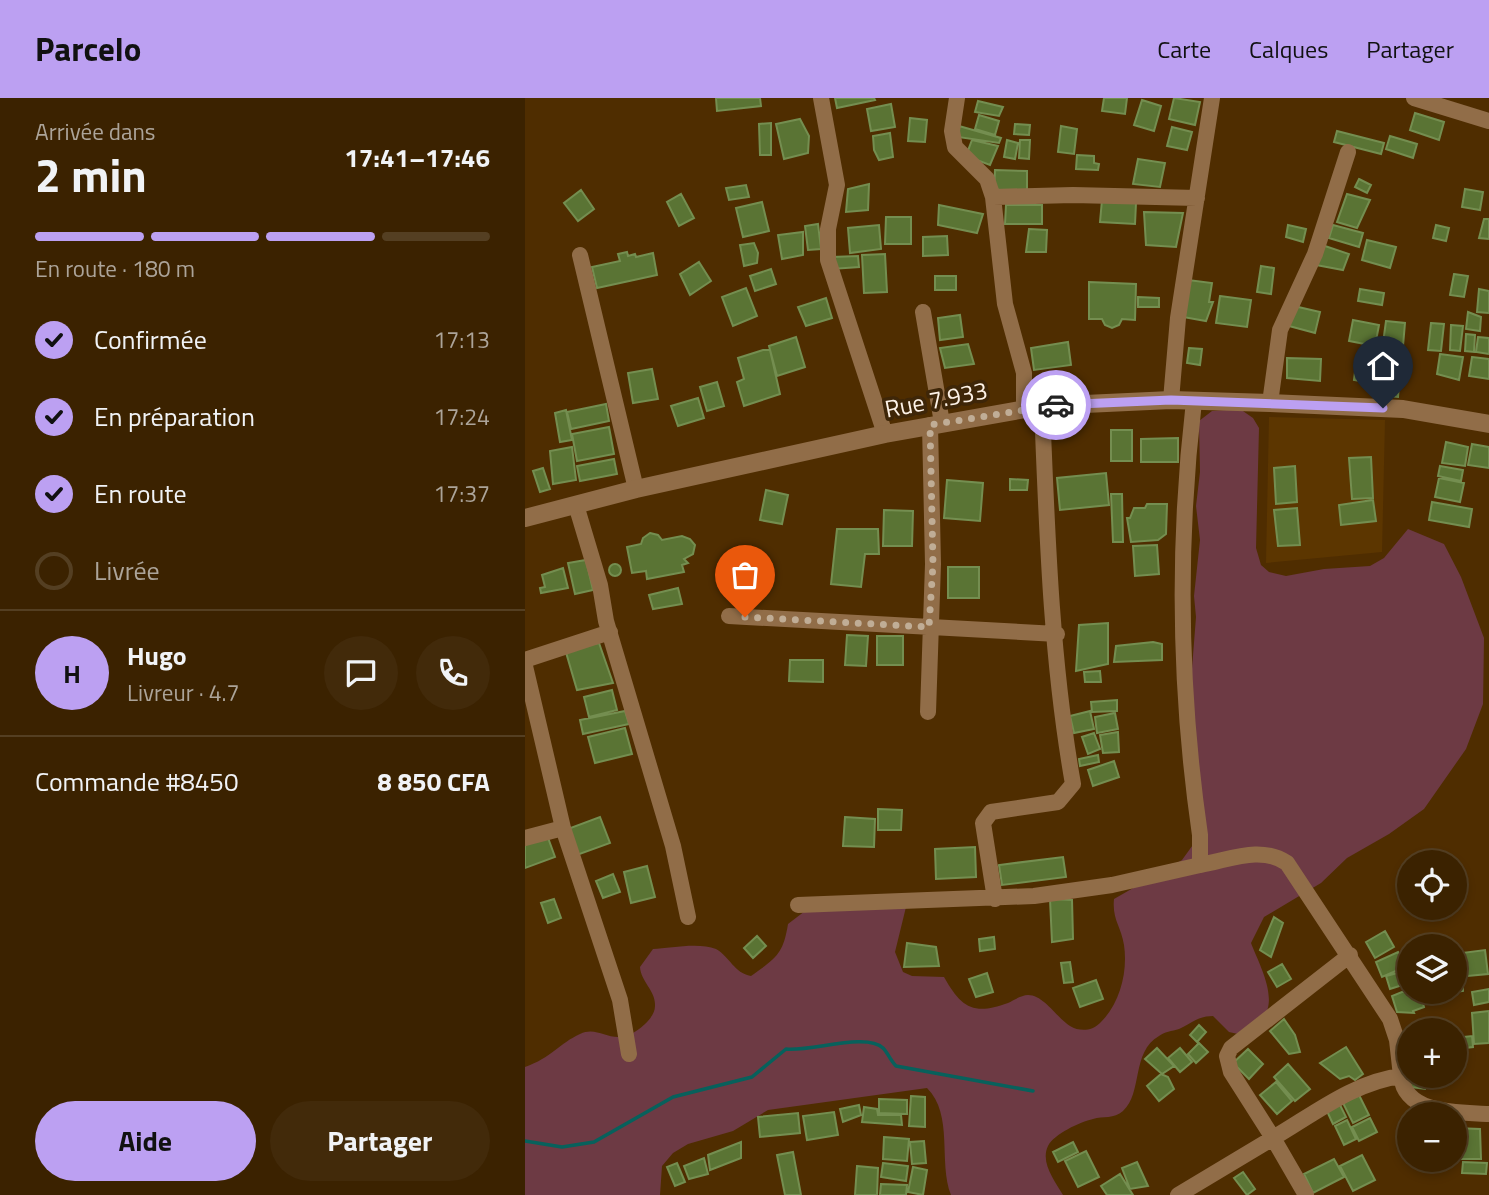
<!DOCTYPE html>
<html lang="fr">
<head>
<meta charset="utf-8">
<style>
	body { margin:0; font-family:"Titillium Web",sans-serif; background:#422a0a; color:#f1f3f6; height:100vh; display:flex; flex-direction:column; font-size:26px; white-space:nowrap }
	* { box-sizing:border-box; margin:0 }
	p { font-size:23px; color:#aca499 }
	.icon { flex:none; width:38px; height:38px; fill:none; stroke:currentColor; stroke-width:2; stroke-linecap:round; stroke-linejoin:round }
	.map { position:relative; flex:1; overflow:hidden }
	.sheet { display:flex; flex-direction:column; background:#3b2200; width:525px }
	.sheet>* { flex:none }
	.tools { position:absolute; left:872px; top:752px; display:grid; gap:14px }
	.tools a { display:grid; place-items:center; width:70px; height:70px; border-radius:50%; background:#3b2200; box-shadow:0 4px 10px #0003,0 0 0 2px #543f22; font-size:35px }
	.pin { position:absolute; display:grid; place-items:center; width:60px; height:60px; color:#fff; margin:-72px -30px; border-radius:50% 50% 50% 0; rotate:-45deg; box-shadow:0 0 7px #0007 }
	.pin .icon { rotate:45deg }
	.courier { position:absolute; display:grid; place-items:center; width:70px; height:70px; margin:-35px; border:5px solid #bca0f2; border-radius:50%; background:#fff; color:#222; box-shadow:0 2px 9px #0007 }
	.summary em { font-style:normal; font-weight:700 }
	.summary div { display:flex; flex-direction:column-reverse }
	.summary { display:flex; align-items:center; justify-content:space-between; height:119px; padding:0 35px }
	h1 { font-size:46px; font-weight:700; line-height:52px }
	.bar { display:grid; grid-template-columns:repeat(4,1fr); gap:10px 7px; align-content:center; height:84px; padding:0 35px }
	.bar i { height:9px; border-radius:5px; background:#543f22 }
	.bar .selected { background:#bca0f2 }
	.bar p { grid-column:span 4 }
	.line { display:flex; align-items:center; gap:18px; padding:0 35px; border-top:2px solid #543f22 }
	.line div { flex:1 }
	.round { display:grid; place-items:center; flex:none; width:74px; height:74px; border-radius:37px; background:#422a0a }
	ol { padding:0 35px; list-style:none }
	li { display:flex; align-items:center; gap:21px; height:77px }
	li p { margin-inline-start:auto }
	li .icon { padding:7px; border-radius:50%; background:#bca0f2; color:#111; stroke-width:4 }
	li:last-child { color:#aca499 }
	li i { width:38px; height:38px; border:4px solid #543f22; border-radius:50% }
	.primary-button { display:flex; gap:14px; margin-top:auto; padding:14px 35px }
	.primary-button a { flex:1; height:80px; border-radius:42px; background:#bca0f2; color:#111; font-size:28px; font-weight:700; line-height:80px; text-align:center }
	.primary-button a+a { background:#422a0a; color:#f1f3f6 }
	header { display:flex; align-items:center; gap:42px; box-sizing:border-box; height:98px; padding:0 35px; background:#bca0f2; color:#111 }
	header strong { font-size:33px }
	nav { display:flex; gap:38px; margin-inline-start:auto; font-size:24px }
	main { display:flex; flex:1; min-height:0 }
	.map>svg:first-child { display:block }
</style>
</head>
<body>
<header>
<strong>Parcelo</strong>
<nav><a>Carte</a><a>Calques</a><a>Partager</a></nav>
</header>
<main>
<section class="sheet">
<div class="summary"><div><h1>2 min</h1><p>Arrivée dans</p></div><em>17:41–17:46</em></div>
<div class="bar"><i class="selected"></i><i class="selected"></i><i class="selected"></i><i></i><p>En route · 180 m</p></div>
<ol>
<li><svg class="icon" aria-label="check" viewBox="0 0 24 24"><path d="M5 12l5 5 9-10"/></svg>Confirmée<p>17:13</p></li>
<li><svg class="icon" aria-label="check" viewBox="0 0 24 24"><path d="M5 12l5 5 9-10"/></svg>En préparation<p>17:24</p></li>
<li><svg class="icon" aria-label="check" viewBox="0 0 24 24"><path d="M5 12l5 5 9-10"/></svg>En route<p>17:37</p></li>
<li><i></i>Livrée</li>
</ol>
<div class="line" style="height:126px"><b class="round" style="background:#bca0f2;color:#111">H</b><div><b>Hugo</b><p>Livreur · 4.7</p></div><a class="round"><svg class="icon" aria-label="chat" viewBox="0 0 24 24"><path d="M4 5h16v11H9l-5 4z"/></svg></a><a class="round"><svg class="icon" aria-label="phone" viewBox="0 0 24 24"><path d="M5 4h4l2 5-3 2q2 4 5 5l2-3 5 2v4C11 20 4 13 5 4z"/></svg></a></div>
<div class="line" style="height:91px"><div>Commande #8450</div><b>8 850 CFA</b></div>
<div class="primary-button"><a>Aide</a><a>Partager</a></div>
</section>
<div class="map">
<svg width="964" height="1097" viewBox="0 0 964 1097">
	<rect width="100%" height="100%" fill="#4f2d00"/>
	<path fill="#5c3600" d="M744 319 860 322 857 454 741 465Z"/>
	<path fill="#6d3a44" d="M715 311 728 320 734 330 731 450 736 467 744 474 761 478 799 471 845 468 859 460 883 431 919 446 936 479 959 540 958 606 941 651 899 711 864 736 822 760 796 785 739 819 726 845C733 864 755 902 737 921 731 927 721 932 713 936L704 934 688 918C673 918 667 925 654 931 647 933 639 934 634 938 606 954 618 995 598 1013 589 1021 578 1018 568 1021 555 1024 529 1036 523 1048 515 1065 530 1083 538 1097H426C413 1064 429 1017 402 990L243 1012 208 1033 163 1046 148 1055 137 1068 135 1097H0V969C26 960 35 945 55 936 77 925 89 955 120 926 125 921 130 915 130 908 131 893 116 884 115 869L128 851C145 850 174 844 191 851 205 859 209 875 226 878 251 860 258 857 263 826L280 813 381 809 370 854 378 874 387 878 419 879C436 909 448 918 483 905 489 902 497 897 503 897 519 897 532 920 545 928 555 934 567 933 575 925 595 906 603 874 599 847 596 828 587 822 589 801L657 762 670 744 665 596 671 519 669 498 675 442 671 408 675 374 674 323 687 313Z"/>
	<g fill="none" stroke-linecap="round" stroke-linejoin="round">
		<path stroke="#07615c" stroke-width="3.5" d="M0 1043 37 1049 69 1044 148 999 227 979 261 951C286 954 341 934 358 950 363 955 365 962 371 968L508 993"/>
	</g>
	<path fill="#5a7434" stroke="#748e50" stroke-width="2" d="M191 0H235L236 8 192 13Z
		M310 0H349L350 2 312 10Z
		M579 0H602L600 16 577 13Z
		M649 0 675 4 670 27 644 21Z
		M617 2 636 8 629 33 609 27Z
		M453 3 478 9 474 18 450 14Z
		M366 6 370 29 346 33 342 11Z
		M890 15 919 24 914 42 885 32Z
		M454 17 474 23 470 37 450 31Z
		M385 20 402 22 400 44 383 43Z
		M275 21 284 38 283 55 259 61 251 26Z
		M246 25V57H235L234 26Z
		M490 26 505 27 504 37 489 36Z
		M434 28 476 40 474 45 433 39Z
		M536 28 552 31 549 56 533 54Z
		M647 29 667 34 662 52 642 48Z
		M812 33 859 45 856 56 809 44Z
		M365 35 368 59 354 62 349 52 348 38Z
		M865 38 892 46 888 60 861 51Z
		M447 42 473 48 465 67 441 58Z
		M482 42 493 45 490 61 479 59Z
		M495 42H505L504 61 494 60Z
		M552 57 569 58V65L574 66 573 72 551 71Z
		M613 61 640 65 635 89 608 86Z
		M470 72 502 73V95L469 94Z
		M834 81 846 87 842 95 830 89Z
		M344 86 343 112 321 114 323 91Z
		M221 87 224 99 204 102 201 90Z
		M940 91 958 94 955 112 937 109Z
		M56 92 69 111 53 123 39 105Z
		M156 96 169 120 154 128 142 104Z
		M822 96 845 102 832 130 812 124Z
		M577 102 611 105 610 126 575 124Z
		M237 104 244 133 218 139 211 110Z
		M414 107 458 116 452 135 413 127Z
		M481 107H517V126H480Z
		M619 114 658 115 651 149 621 147Z
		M361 119H386V146H360Z
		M959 121H964V141L954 140Z
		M293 126 296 151 283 152 280 128Z
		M354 127 356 151 325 155 323 130Z
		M763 127 781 131 778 144 761 139Z
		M808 127 838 135 834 149 804 140Z
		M911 127 924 130 921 143 908 140Z
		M504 131 522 132 521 154H501Z
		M278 134V157L257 161 253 137Z
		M422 138 423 157 398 158V139Z
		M842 142 871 149 865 170 837 162Z
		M229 145 233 155 232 165 219 168 215 147Z
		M797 147 824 156 818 172 791 167Z
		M102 154 103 158 110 156 111 159 128 155 132 177 72 190 67 169 95 163 93 156Z
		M360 156 362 194 339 195 337 157Z
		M333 158 334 169 307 171V159Z
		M174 164 186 183 165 197 155 176Z
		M736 168 749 170 746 196 732 194Z
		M246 171 251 186 230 193 225 178Z
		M929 176 943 178 939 199 925 197Z
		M410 178H431V192H410Z
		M663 182 687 185 684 204H688L681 223 658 219Z
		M564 184 611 186 610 222 597 221 594 227 587 230 580 227 577 221H564Z
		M221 190 232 218 208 228 197 199Z
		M835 191 859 195 857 207 833 203Z
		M954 191 964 193V215L952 214Z
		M695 198 726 202 722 229 691 225Z
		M613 199 634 200V209H613Z
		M301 200 307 220 281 228 273 209Z
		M769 208 795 214 790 235 764 228Z
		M943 214 956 219 955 233 941 231Z
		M435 217 438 239 415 242 413 220Z
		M828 222 854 227 850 248 824 243Z
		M861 223 880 225 878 248 858 245Z
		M906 225 919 226 916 253 903 252Z
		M926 227 938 228 935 253 925 252Z
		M941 236 950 237 949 254 940 253Z
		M271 239 280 269 252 278 244 248Z
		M953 239 964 240V256L951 254Z
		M543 244 546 267 509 272 506 250Z
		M443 246 449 266 420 270 415 250Z
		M664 250 677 251 675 267 662 265Z
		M238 252H245L255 296 219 308 212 284 219 281 213 260Z
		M915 256 938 259 934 282 912 276Z
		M856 258 876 260 873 299 853 297Z
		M947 259 964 261V281L944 278Z
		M762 260 796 261 795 283 762 280Z
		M831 266 852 269V286L829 282Z
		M127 271 133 301 108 305 103 275Z
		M192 284 199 308 182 313 175 289Z
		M173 300 179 320 153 328 146 308Z
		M81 306 84 323 46 331 42 314Z
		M41 312 47 342 35 344 30 315Z
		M84 329 89 356 52 363 47 336Z
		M586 332H607V363H586Z
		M653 340V364H616V341Z
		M921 344 943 349 940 368 917 365Z
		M947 346 964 349V370L943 367Z
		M47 349 51 382 28 386 25 353Z
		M846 359 848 400 827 401 824 360Z
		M89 361 92 376 55 383 52 368Z
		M770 368 772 404 751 406 749 370Z
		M915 368 938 372 936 383 913 378Z
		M18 370 25 391 15 394 8 373Z
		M581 375 584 407 535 412 532 380Z
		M914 380 939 385 935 404 910 399Z
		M485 381 503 382 502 392H485Z
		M422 382 458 385 455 423 419 420Z
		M241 392 263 397 257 426 235 422Z
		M586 396H597L598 444H588Z
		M848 402 851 423 816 427 814 407Z
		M907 404 947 411 944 429 904 422Z
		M622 406H642L641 436 633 442 606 444 602 420H605L609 410H620Z
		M772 410 775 447 753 448 749 412Z
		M359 412 388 413 387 448H358Z
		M312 431H353L354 456H340L336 489 306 486Z
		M125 435 133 437 137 442 157 438 165 441 170 447 168 456 159 461 163 465 157 467 159 474 122 481 121 473 107 475 102 449 116 446 118 440Z
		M632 447 634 476 610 478 608 448Z
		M61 462 68 492 50 496 43 465Z
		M84 472a6 6 0 1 1 12 0a6 6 0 1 1-12 0Z
		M423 469H454V500H423Z
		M38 470 43 490 16 495 15 490 20 489 17 477Z
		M153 490 157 506 128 511 124 497Z
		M583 525V566L551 573 554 527Z
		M322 537 343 538 341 568 320 567Z
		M352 538H378V567H352Z
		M628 544 637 546V562L589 564 591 548Z
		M74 545 88 585 52 592 40 551Z
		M265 562H298V584L264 583Z
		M575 573 576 584H560L559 574Z
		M87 592 92 612 64 619 59 599Z
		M592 602V613L567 614 566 604Z
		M100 613 104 626 58 636 55 622Z
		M565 613 569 631 549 635 545 618Z
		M590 615 593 631 572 635 570 619Z
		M100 630 107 656 70 665 63 639Z
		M593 634 594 654 578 655 575 637Z
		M569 635 575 651 563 656 557 639Z
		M573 657 574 664 555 668 554 661Z
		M589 663 594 679 568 688 563 672Z
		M353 711 377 712 376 732H353Z
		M75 719 85 745 49 758 40 732Z
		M320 719 350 721 349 749 318 748Z
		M22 737 30 759 0 770V745Z
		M450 749 451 779 411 781 410 751Z
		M538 759 541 779 477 787 474 767Z
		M122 768 130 799 106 805 99 774Z
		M88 776 95 794 78 800 71 783Z
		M29 801 36 820 23 825 16 805Z
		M525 801 547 802 548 841 527 844Z
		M749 819 758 825 746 859 735 852Z
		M860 833 869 849 850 860 841 844Z
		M232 838 241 848 228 860 219 850Z
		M469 839 470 851 455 853 454 841Z
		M382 845 411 849 414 868 379 869Z
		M960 852 963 876 932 879 929 856Z
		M873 854 880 869 857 879 851 864Z
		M545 864 548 884 539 885 536 865Z
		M757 866 766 881 752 889 743 874Z
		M884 872V885L865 891 861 878Z
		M462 875 468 894 451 899 444 881Z
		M937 880 938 893 916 896 929 894V881Z
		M571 882 578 901 555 909 548 890Z
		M964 891V904L949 907 947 894Z
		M877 894H895L899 909 888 913 889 915 872 914 867 898Z
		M964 913V945L949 946 947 915Z
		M759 921 770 937 775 954 764 956 745 933Z
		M674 927 681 934 672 944 665 937Z
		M947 938 948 949 931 951 930 940Z
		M674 945 683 954 671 965 663 956Z
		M821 949 838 976 830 982 824 978 815 981 795 965Z
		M632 950 649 968 637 976 620 961Z
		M655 950 667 964 655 974 643 960Z
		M723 951 738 966 724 981 708 965Z
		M763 966 785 991 770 1003 749 979Z
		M636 976 643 979 649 991 634 1003 622 988Z
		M886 978H902L900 991 885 989Z
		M751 984 767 1003 752 1016 735 997Z
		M834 997 844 1017 828 1025 818 1005Z
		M386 998 400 999V1029L384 1028Z
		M354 1001 382 1002V1016L354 1015Z
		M814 1005 821 1019 808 1026 801 1011Z
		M334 1007 336 1017 318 1024 315 1011Z
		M339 1009 352 1011 353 1017H376L377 1027 337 1024Z
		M309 1014 313 1037 282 1042 278 1018Z
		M273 1015 275 1035 235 1039 233 1019Z
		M845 1020 852 1034 834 1043 827 1029Z
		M822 1022 831 1041 819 1047 810 1028Z
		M929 1030 955 1031 956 1061H929Z
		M359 1039 384 1041 382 1063 358 1061Z
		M399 1043 401 1065 387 1066 385 1044Z
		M216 1044V1060L185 1072 183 1057Z
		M548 1044 553 1054 533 1064 528 1054Z
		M561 1053 574 1079 553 1089 540 1063Z
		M268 1054 276 1097H260L252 1057Z
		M837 1057 850 1082 828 1093 815 1068Z
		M179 1060 183 1076 164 1081 159 1068Z
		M809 1061 819 1079 788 1095 779 1076Z
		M612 1064 623 1088 605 1091 597 1070Z
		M938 1064 962 1065 961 1076 937 1075Z
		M152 1065 160 1084 150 1088 142 1069Z
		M358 1065 383 1068 381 1083 356 1079Z
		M332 1068 353 1070 352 1097H330Z
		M388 1069 402 1072 398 1097 383 1094Z
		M718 1074 730 1091 722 1097 709 1080Z
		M595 1076 608 1097H582L576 1088Z
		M356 1086 382 1087 381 1097H355Z"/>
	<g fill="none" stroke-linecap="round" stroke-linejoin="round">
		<path stroke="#916d48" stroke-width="16" d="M296 0 312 87 303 131V162L360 336
			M432 0 427 33 430 49 462 81 468 99 480 206 499 275V310
			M889 0 964 23
			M468 99 548 97 672 100
			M55 157 111 391
			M398 214 417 325
			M646 302 653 220 687 0
			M669 303C652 448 654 592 675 737V767C705 762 735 747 762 765L865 921 872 942 876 978
			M745 305 755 232 790 156 823 54
			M51 407 75 487 81 523 148 748 163 819
			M204 518 532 536
			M0 562 85 534
			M0 568 38 730 95 902 104 956
			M403 614 408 466 405 327
			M0 740 38 730
			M470 801 458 725 466 714 533 704 548 686C526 562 522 434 517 308
			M273 807 509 798 587 787 675 767
			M653 1097 748 1040 706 974 702 958 706 950 825 857
			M781 1097 748 1040C789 1016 829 984 876 978 880 1017 934 1014 964 1016"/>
		<path stroke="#916d48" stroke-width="18" d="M0 420 111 391 360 336 517 308 646 302 745 305 878 311 964 326"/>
	</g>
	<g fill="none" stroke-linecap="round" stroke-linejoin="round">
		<path stroke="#c0ad96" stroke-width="7" stroke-dasharray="0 12.6" d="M220 519 404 529 408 466 405 327 531 307"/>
		<path stroke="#bca0f2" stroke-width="9" d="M531 307 646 302 858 310"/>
	</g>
	<g text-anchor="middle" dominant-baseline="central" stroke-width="7" stroke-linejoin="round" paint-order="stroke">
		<g font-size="24" fill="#fdf2e7" stroke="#3e2608">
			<text transform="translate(411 301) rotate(-11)">Rue 7.933</text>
		</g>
	</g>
</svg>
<div class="tools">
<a><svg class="icon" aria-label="locate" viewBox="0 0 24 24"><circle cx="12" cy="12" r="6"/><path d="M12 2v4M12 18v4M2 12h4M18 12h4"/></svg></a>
<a><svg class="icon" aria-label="layers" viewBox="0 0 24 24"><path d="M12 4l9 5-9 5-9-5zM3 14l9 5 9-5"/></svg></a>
<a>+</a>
<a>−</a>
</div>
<div class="pin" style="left:220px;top:519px;background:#ea580c"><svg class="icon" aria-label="bag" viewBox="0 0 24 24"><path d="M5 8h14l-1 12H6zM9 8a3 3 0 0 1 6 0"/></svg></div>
<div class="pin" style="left:858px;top:310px;background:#1f2937"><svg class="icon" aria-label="home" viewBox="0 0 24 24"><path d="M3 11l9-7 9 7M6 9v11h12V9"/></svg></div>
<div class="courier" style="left:531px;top:307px"><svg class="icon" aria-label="car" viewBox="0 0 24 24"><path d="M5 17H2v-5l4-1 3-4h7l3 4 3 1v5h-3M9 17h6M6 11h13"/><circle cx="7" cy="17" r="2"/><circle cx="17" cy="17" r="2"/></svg></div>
</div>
</main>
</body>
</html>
